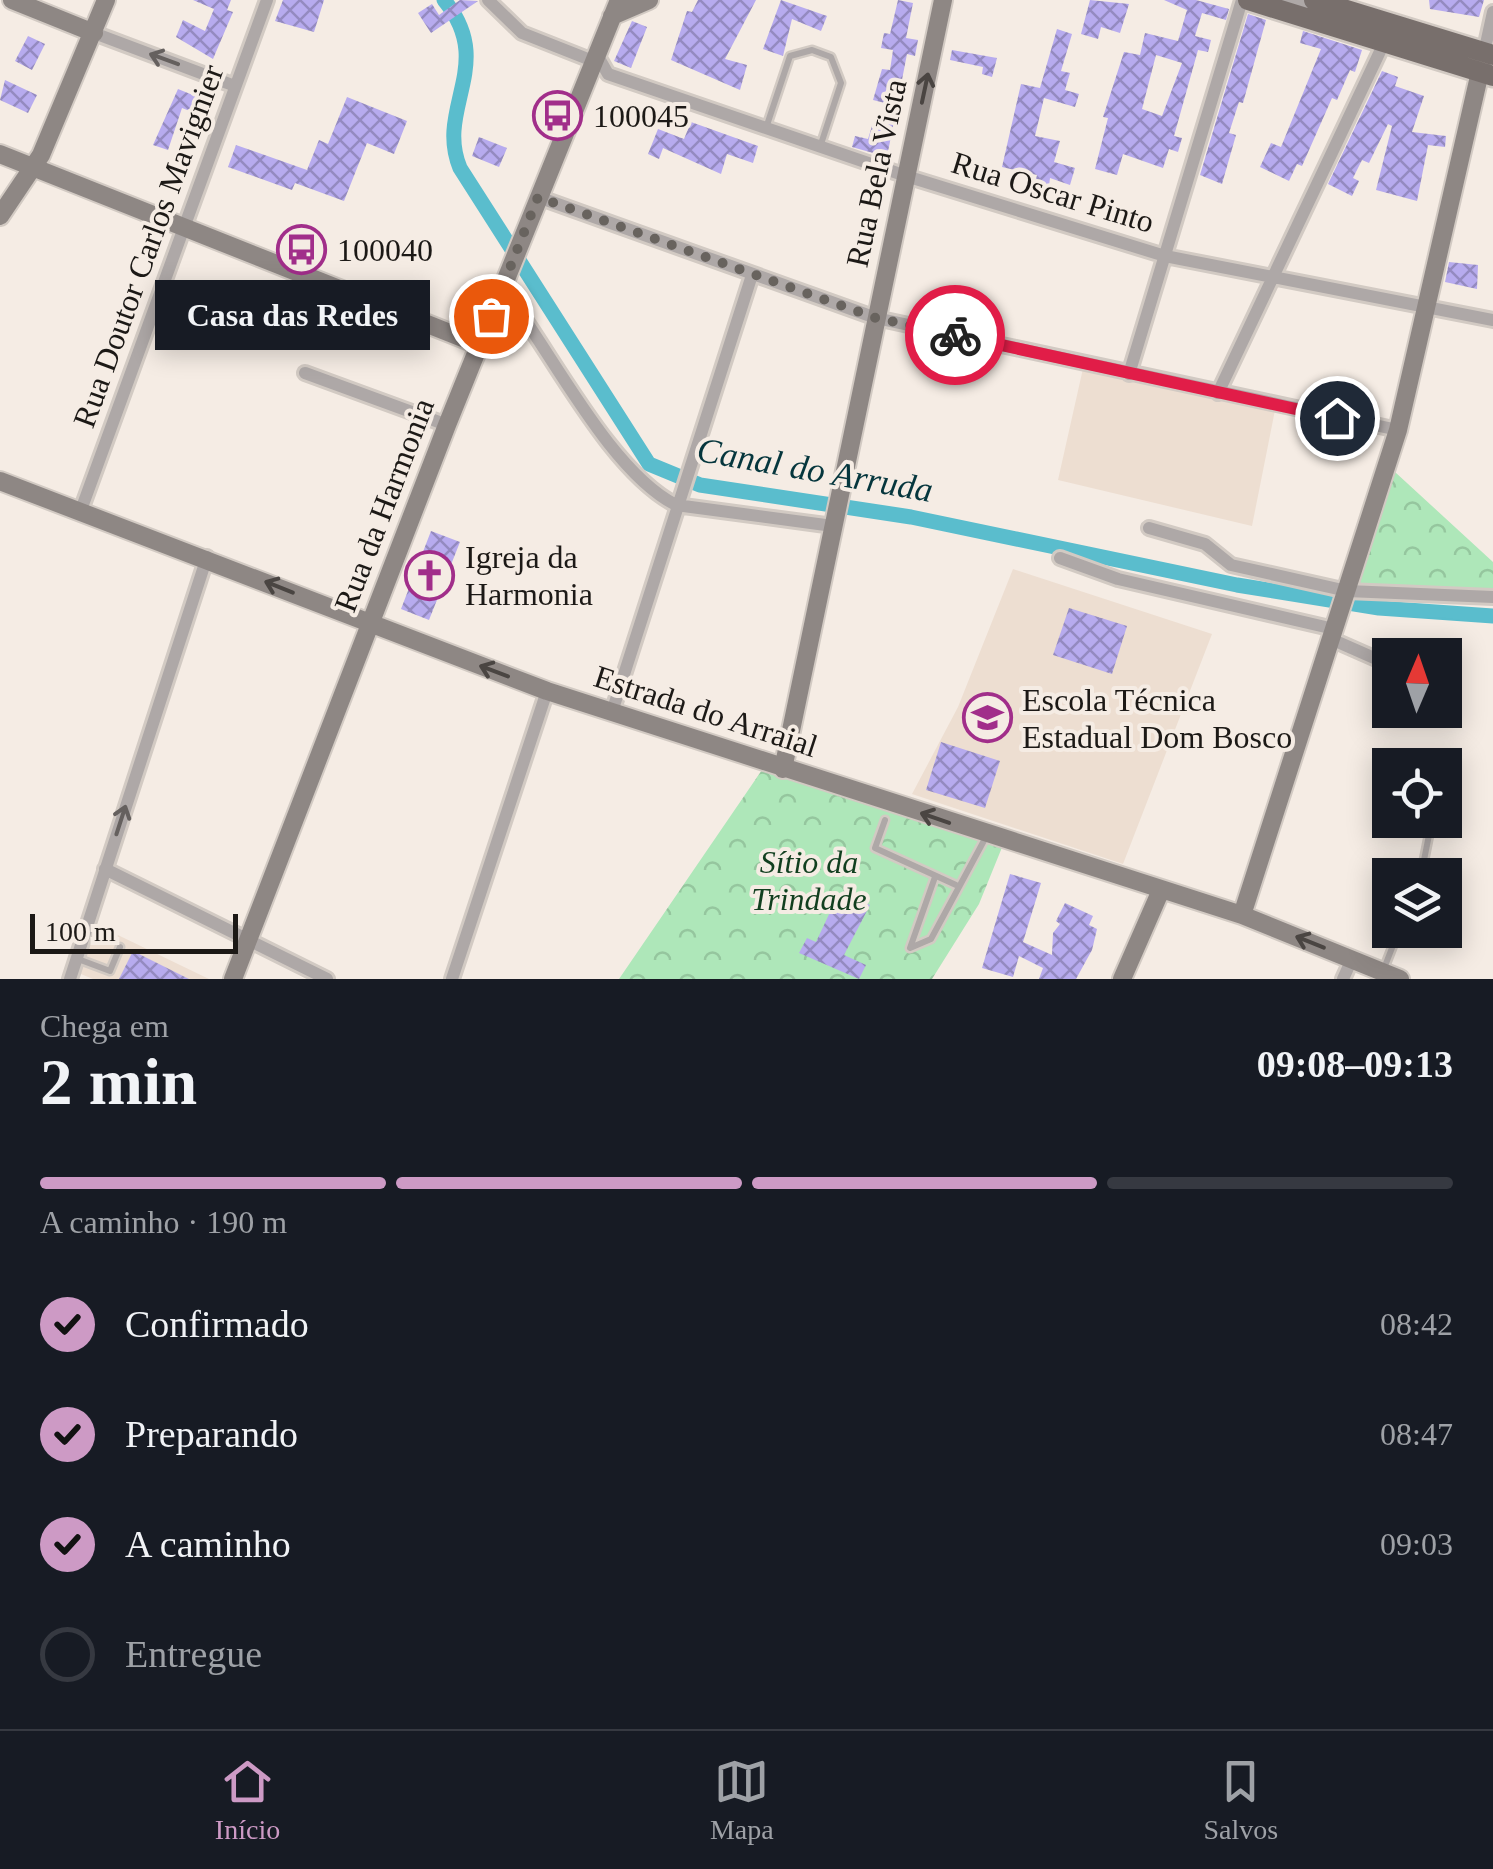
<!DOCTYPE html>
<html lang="pt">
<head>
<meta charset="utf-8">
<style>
	body { margin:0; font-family:Georgia,serif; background:#20242c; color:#f1f3f6; height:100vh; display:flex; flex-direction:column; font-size:38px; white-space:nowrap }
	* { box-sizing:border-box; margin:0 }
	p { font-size:32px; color:#9ea1a6 }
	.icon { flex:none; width:55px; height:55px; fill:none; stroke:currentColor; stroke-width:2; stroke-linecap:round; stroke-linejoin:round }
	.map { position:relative; height:979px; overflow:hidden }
	.details { display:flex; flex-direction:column; background:#171b24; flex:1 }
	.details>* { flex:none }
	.needle { width:65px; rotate:2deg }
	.tools { position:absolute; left:1372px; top:638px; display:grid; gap:20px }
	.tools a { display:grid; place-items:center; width:90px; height:90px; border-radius:0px; background:#171b24; box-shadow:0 5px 25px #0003; font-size:50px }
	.scale { position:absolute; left:30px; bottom:25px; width:208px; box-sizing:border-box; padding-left:10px; border:5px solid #1c1916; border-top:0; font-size:28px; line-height:35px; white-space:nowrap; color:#1c1916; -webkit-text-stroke:8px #f5ece4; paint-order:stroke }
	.pin { position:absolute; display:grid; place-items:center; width:85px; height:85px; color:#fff; margin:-42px; border:5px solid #fff; border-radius:50%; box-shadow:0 2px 10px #0007 }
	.courier { position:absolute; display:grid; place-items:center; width:100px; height:100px; margin:-50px; border:8px solid #e11d48; border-radius:50%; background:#fff; color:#222; box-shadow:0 2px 12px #0007 }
	.bubble { position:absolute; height:70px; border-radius:0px; background:#171b24; box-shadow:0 5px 25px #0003; font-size:32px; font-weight:700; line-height:70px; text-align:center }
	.head em { font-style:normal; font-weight:700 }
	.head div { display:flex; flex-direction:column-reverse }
	.head { display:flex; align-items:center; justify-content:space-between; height:170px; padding:0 40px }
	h1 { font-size:65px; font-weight:700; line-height:75px }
	.bar { display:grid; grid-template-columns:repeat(4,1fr); gap:15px 10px; align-content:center; height:120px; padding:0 40px }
	.bar i { height:12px; border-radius:8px; background:#363941 }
	.bar .selected { background:#cd9ac5 }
	.bar p { grid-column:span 4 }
	ol { padding:0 40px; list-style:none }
	li { display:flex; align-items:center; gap:30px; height:110px }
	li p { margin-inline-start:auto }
	li .icon { padding:10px; border-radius:50%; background:#cd9ac5; color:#111; stroke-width:4 }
	li:last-child { color:#9ea1a6 }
	li i { width:55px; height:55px; border:5px solid #363941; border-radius:50% }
	.tabs { display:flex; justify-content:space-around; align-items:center; height:140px; border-top:2px solid #363941; background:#171b24; font-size:28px; color:#9ea1a6 }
	.tabs a { display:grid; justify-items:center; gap:5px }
	.tabs .selected { color:#cd9ac5 }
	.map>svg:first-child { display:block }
</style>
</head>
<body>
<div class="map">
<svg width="1493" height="979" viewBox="0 0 1493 979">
	<defs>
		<pattern id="park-crowns" width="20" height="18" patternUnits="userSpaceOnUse" patternTransform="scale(2.5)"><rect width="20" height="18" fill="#aee7b9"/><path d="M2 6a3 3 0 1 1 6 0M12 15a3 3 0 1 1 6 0" fill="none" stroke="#95c69e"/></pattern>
		<pattern id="building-cross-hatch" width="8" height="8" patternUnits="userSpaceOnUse" patternTransform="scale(2.5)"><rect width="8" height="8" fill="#b7abee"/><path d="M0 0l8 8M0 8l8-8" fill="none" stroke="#948ac0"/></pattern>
	</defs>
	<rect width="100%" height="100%" fill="#f5ece4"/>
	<path fill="#edded1" d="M1084 364 1276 405 1252 526 1058 480Z
		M1013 569 1212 634 1123 864 912 794 958 707Z
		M93 923 209 979H93L76 972Z"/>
	<path fill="url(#park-crowns)" d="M1395 472 1493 562V595L1357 589Z
		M766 764 1005 840 979 904 932 979H619Z"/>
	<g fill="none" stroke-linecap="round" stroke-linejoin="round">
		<path stroke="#5abdcd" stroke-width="15" d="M444 0C497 64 435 108 460 168L649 464 700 485 911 517 1237 585 1379 608 1493 616"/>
	</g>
	<path fill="url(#building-cross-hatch)" fill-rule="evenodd" d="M193 0H231L227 10 233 12 213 59 176 37 183 20 205 31 214 9Z
		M283 0H324L314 32 275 21Z
		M460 0 478 1 431 33 418 13 432 4 439 15Z
		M698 0H756L725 59 747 65 740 90 671 60 687 11 692 12Z
		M781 0 827 16 821 31 792 19 783 56 763 49Z
		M898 0 913 3 906 38 918 40 915 56 907 54 887 157 852 147 855 136 868 139 872 126 880 128 885 103 873 100 882 69 890 70 893 50 881 48 884 33 890 34Z
		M1090 0 1129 4 1120 33 1101 27 1098 39 1081 34Z
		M1164 0H1196L1229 9 1226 20 1202 13 1195 36 1211 40 1208 52 1198 50 1174 136 1182 138 1178 152 1169 149 1163 168 1123 154 1117 175 1095 169 1108 118 1103 117 1124 52 1140 55 1145 33 1178 41 1187 10ZM1156 55 1182 63 1162 116 1142 109Z
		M1429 0H1484L1479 17 1430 9Z
		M1248 14 1266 20 1243 103 1239 102 1229 133 1236 135 1222 184 1200 175Z
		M632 21 647 27 631 68 614 61Z
		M1057 29 1072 34 1061 71 1070 73 1065 90 1079 94 1075 107 1044 98 1035 136 1060 141 1054 162 1075 168 1070 185 1050 178 1049 186 1035 183 1037 175 1002 167 1021 84 1040 88Z
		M1303 31 1362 50 1355 72 1350 70 1337 100 1332 98 1302 166 1297 164 1289 181 1260 167 1271 143 1281 147 1321 49 1300 43Z
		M28 36 45 44 32 70 15 61Z
		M952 50 997 58 992 77 982 74 983 67 950 60Z
		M1382 71 1398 77 1395 86 1424 96 1412 132 1446 136 1445 147 1428 145 1417 201 1376 190 1392 126 1388 124 1369 163 1362 160 1353 178 1359 181 1352 196 1328 184Z
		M5 80 37 95 28 113 0 100Z
		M178 89 205 100 200 115 182 108 168 150 153 145Z
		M347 97 407 121 394 154 367 143 344 201 295 183 292 190 228 167 236 145 307 170 319 140 328 144Z
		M691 122 758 146 753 163 727 154 721 174 663 148 659 159 648 154 658 129 684 139Z
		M479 137 507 148 499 167 472 156Z
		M1449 262 1478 265 1477 289 1445 282Z
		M431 531 460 542 429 620 401 609Z
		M1069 608 1127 626 1112 674 1053 655Z
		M941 742 1000 761 985 808 926 790Z
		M1010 874 1041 883 1023 942 1052 955 1053 933 1060 924 1056 921 1065 903 1093 916 1089 925 1097 929 1092 950 1076 979H1039L1043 968 1019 956 1013 977 982 968Z
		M839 893 870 905 844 955 866 965 859 979 799 953 807 938 816 942Z
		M133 951 189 979H119Z"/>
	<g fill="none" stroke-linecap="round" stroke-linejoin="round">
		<defs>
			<path id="lane" d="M767 125 790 56 812 50 831 57 841 83 821 144
				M885 820 875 848 956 885
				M1421 875 1432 820
				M935 877 910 948 931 939 987 835
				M78 959 110 971 120 947
				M1383 971 1399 930"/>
			<path id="street" d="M488 0 522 33 593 61
				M1287 0 1323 11
				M94 33 235 86
				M596 53 608 74 906 176 1165 256 1493 320
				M1484 53 1493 12
				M538 197 876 318 1398 430
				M502 287C550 349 609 471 676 505L833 526
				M305 373 447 425
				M1129 374 1242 0
				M1218 393 1384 43
				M81 510 267 0
				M1149 528 1205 544 1231 565 1347 591 1493 597
				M1060 558 1118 579 1334 629
				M1331 639 1390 665
				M612 712 752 275
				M105 869 327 979
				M70 979 207 557
				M452 979 547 691
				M1343 979 1352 959"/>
			<path id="secondary" d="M12 0 94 33
				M612 16 649 0
				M0 154 480 345
				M0 216 41 155 106 0
				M0 481 547 691 1242 915 1400 979
				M783 769 943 0
				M1242 915 1398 430 1480 72
				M233 979 447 425 619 0
				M1122 979 1161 890"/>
			<path id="primary" d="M1248 0 1493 76
				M1314 0 1493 55"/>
		</defs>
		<use href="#lane" stroke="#d2cac3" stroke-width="11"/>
		<use href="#street" stroke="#d2cac3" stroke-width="18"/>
		<use href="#secondary" stroke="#d2cac3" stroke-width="22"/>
		<use href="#primary" stroke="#d2cac3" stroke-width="25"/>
		<use href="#lane" stroke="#aea8a7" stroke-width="6"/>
		<use href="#street" stroke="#aea8a7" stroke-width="12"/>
		<use href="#secondary" stroke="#8e8784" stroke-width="18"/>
		<use href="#primary" stroke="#786f6c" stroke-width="20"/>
	</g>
	<defs><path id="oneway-shaft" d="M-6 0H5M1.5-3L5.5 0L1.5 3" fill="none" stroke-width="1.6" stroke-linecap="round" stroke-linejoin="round" transform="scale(2.5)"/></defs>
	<g stroke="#65605e">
		<use href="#oneway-shaft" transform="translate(164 59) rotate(-160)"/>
		<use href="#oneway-shaft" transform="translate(121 820) rotate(-72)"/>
	</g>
	<g stroke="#4a4542">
		<use href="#oneway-shaft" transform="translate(925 88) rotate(-78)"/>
		<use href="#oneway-shaft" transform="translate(279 587) rotate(-158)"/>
		<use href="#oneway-shaft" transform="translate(494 671) rotate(-159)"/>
		<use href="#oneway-shaft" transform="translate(935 818) rotate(-161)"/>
		<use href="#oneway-shaft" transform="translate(1310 942) rotate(-158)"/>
	</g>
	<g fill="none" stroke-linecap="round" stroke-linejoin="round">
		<path stroke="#68635e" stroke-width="10" stroke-dasharray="0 18" d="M491 316 538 197 876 318 955 335"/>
		<path stroke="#e11d48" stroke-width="12" d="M955 335 1337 418"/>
	</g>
	<defs>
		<symbol id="bus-ring" viewBox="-11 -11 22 22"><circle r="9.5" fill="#f5ece4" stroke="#a12e8a" stroke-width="1.5"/><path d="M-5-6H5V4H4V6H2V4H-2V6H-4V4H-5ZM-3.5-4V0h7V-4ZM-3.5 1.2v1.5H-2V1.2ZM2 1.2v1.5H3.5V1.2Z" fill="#a12e8a"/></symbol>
		<symbol id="church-ring" viewBox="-11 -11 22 22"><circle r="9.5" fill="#f5ece4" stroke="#a12e8a" stroke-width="1.5"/><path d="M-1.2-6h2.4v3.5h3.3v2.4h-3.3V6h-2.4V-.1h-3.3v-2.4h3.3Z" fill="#a12e8a"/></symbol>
		<symbol id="school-ring" viewBox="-11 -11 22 22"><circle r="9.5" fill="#f5ece4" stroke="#a12e8a" stroke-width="1.5"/><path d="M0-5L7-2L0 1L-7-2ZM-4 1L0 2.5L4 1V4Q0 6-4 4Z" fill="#a12e8a"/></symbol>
	</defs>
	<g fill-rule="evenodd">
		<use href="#bus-ring" x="530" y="88" width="55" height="55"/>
		<use href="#bus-ring" x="274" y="222" width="55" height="55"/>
		<use href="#church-ring" x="402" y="548" width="55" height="55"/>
		<use href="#school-ring" x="960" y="690" width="55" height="55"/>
	</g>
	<g text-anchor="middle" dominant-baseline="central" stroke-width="8" stroke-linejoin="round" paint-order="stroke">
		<g font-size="32" fill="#1c1916" stroke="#f5ece4" text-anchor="start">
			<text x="593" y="116">100045</text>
			<text x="337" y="250">100040</text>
			<text x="465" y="557">Igreja da<tspan x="465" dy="37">Harmonia</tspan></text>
			<text x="1022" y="700">Escola Técnica<tspan x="1022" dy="37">Estadual Dom Bosco</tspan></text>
		</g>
		<g font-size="32" fill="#1c1916" stroke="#f5ece4">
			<text transform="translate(876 173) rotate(-78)">Rua Bela Vista</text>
			<text transform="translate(1053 192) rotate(17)">Rua Oscar Pinto</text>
			<text transform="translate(148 246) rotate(-70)">Rua Doutor Carlos Mavignier</text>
			<text transform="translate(384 505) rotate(-69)">Rua da Harmonia</text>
			<text transform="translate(706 711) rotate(18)">Estrada do Arraial</text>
		</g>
		<g font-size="32" font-style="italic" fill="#113f1f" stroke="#f5ece4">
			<text x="809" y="862">Sítio da<tspan x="809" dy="37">Trindade</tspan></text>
		</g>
		<g font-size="35" font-style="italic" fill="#05363d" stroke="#f5ece4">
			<text transform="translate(815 470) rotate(10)">Canal do Arruda</text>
		</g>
	</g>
</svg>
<div class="tools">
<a><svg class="needle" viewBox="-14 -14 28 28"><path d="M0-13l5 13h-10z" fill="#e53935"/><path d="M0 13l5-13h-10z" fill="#9ea1a6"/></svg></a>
<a><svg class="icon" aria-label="locate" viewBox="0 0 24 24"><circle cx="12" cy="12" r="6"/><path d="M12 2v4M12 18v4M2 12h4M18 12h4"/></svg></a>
<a><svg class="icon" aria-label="layers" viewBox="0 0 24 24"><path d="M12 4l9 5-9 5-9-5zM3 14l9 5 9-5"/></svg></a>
</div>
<div class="scale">100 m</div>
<div class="pin" style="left:491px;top:316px;background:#ea580c"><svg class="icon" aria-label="bag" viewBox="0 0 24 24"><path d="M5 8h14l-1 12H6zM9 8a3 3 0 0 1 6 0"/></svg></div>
<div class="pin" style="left:1337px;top:418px;background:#1f2937"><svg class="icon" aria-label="home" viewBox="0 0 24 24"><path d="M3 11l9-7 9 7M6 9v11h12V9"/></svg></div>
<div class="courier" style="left:955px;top:335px"><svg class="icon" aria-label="bike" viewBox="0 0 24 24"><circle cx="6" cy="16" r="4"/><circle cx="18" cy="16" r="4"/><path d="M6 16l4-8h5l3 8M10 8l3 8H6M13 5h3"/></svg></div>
<div class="bubble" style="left:155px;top:280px;width:275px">Casa das Redes</div>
</div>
<section class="details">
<div class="head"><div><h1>2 min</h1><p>Chega em</p></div><em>09:08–09:13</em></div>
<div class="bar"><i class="selected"></i><i class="selected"></i><i class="selected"></i><i></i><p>A caminho · 190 m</p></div>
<ol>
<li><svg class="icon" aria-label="check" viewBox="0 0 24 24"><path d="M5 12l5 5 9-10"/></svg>Confirmado<p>08:42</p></li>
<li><svg class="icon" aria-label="check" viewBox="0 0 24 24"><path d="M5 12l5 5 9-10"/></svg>Preparando<p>08:47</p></li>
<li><svg class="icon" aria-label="check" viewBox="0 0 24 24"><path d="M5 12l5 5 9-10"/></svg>A caminho<p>09:03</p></li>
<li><i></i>Entregue</li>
</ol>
</section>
<nav class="tabs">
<a class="selected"><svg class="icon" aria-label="home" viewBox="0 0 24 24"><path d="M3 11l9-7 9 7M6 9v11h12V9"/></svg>Início</a>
<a><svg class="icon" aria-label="map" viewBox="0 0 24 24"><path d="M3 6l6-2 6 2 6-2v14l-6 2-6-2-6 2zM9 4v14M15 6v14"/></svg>Mapa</a>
<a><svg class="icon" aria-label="saved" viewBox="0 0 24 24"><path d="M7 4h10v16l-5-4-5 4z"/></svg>Salvos</a>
</nav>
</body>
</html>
